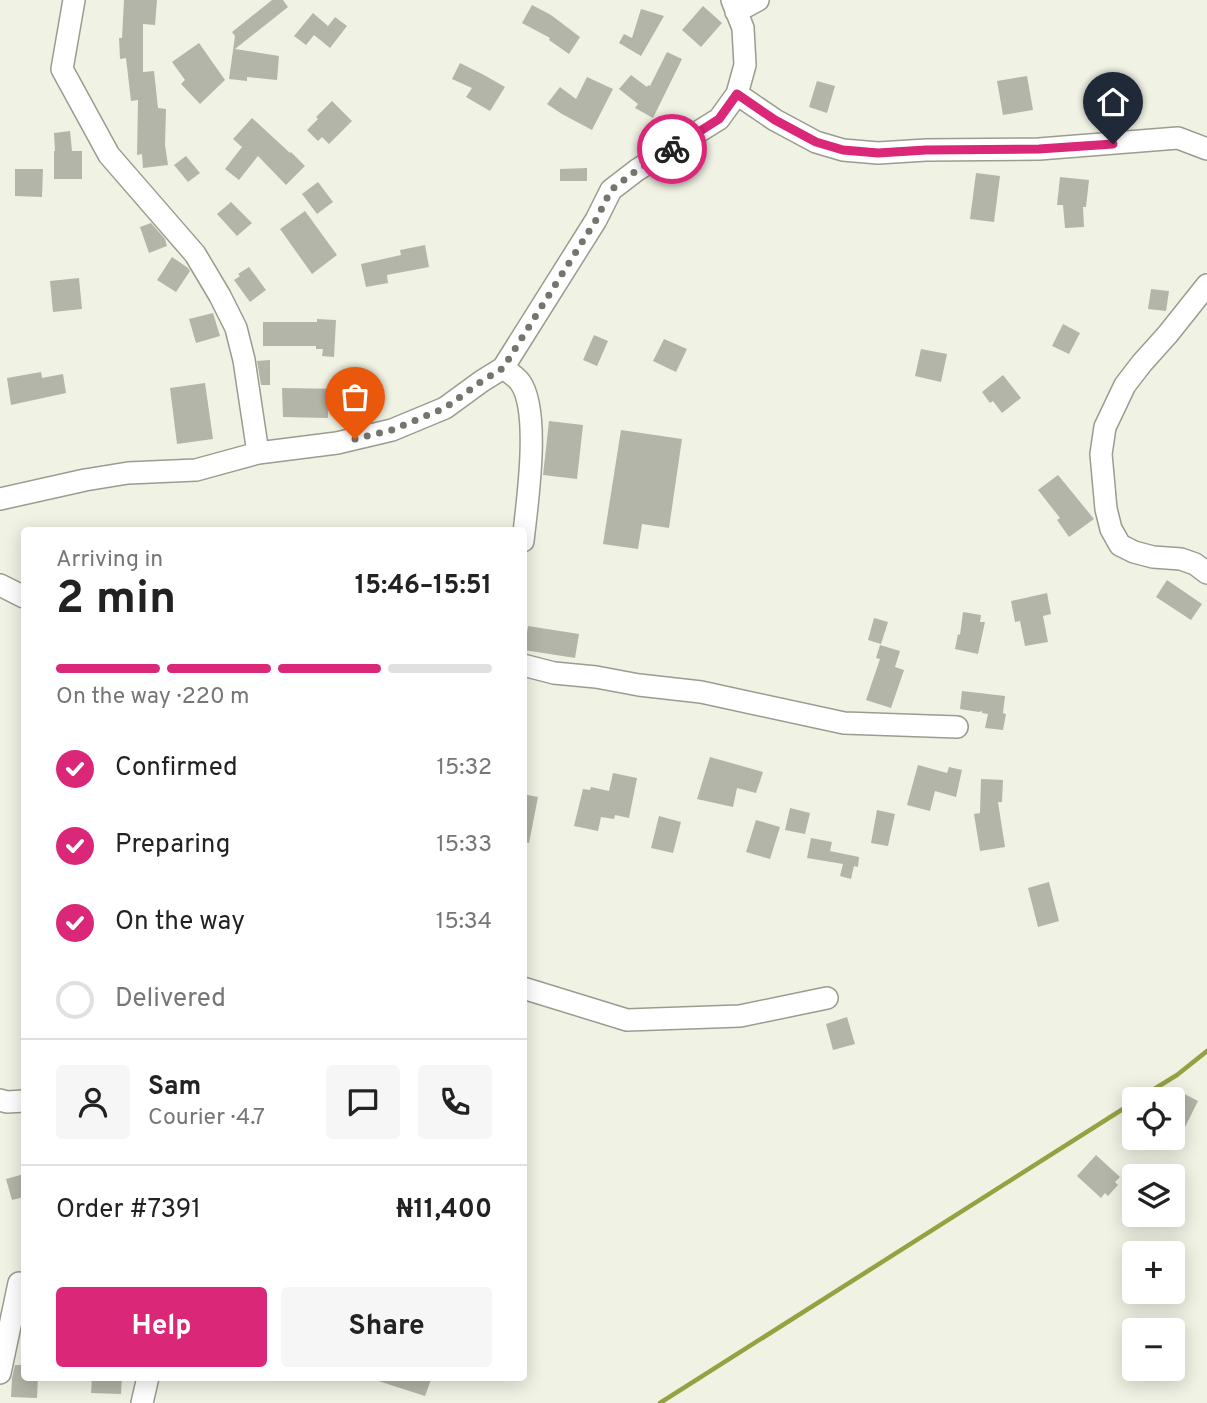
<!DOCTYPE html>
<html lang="en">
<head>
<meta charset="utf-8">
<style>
	body { margin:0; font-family:Overpass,sans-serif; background:#f6f6f6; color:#222; height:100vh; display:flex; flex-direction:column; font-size:26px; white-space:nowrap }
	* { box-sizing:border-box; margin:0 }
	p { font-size:23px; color:#767676 }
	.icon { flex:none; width:38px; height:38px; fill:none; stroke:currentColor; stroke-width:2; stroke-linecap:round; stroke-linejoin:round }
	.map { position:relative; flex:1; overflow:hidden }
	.side { position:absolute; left:21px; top:527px; width:506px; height:854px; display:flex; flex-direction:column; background:#fff; border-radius:7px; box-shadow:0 4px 18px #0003 }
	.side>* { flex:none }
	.controls { position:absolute; left:1122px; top:1087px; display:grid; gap:14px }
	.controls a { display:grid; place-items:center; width:63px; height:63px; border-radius:7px; background:#fff; box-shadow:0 4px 18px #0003; font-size:35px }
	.pin { position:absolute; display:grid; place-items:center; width:60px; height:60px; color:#fff; margin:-72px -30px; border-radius:50% 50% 50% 0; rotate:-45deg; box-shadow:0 0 7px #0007 }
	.pin .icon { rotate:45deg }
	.courier { position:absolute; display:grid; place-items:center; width:70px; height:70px; margin:-35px; border:5px solid #db2777; border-radius:50%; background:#fff; color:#222; box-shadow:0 2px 9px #0007 }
	.headline em { font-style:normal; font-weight:700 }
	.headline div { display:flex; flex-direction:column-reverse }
	.headline { display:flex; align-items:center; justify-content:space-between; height:119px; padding:0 35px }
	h1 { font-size:46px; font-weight:700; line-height:52px }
	.bar { display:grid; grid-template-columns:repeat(4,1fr); gap:10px 7px; align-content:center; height:84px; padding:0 35px }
	.bar i { height:9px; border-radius:5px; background:#e0e0e0 }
	.bar .active { background:#db2777 }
	.bar p { grid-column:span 4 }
	.line { display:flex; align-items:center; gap:18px; padding:0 35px; border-top:2px solid #e0e0e0 }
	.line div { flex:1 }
	.round { display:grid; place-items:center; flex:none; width:74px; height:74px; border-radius:7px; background:#f6f6f6 }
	ol { padding:0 35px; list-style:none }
	li { display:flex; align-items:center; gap:21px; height:77px }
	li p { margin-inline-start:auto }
	li .icon { padding:7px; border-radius:50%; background:#db2777; color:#fff; stroke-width:4 }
	li:last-child { color:#767676 }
	li i { width:38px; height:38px; border:4px solid #e0e0e0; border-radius:50% }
	.primary-button { display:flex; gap:14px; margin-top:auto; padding:14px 35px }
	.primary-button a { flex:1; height:80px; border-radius:7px; background:#db2777; color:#fff; font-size:28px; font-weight:700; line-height:80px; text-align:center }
	.primary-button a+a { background:#f6f6f6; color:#222 }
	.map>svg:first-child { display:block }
</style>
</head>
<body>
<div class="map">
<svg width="1207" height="1403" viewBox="0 0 1207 1403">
	<rect width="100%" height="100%" fill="#f0f2e4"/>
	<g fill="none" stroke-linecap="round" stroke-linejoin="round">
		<path stroke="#96a142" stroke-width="4.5" d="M1138 1099 1177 1075 1207 1051
			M660 1403 1134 1102"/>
	</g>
	<path fill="#b3b5a8" d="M124 0H157L155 25 143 24V72L154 71 158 108 166 109 165 145 168 165 143 168 142 154 137 155 138 100 131 101 126 58 120 59 119 38H122Z
		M272 0H283L288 7 235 49 279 56 277 80 247 77V81L229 79 235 36 232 32Z
		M532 5 551 15 580 37 569 54 549 40 550 38 522 23Z
		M703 6 722 23 701 47 682 30Z
		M641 9 664 16 641 56 619 43 624 34 632 38Z
		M313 13 328 26 335 17 347 26 330 48 314 35 306 45 294 36Z
		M199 43 225 80 200 104 181 84 185 80 172 62Z
		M667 52 682 59 653 118 635 108 638 104 619 89 631 75 647 87 648 85 650 86Z
		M460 63 484 75 505 87 490 111 466 97 472 88 452 79Z
		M1027 76 1033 110 1003 115 997 81Z
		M587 77 613 89 592 130 562 114 547 104 560 87 576 99Z
		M817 81 835 86 827 113 809 107Z
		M332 101 352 121 329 144 322 137 318 141 307 130 318 119 316 117Z
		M252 118 290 153 291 152 305 166 286 185 258 156 239 180 225 169 242 147 233 139Z
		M70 131 72 151H82V179H54V151H55L54 133Z
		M186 156 200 173 188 182 174 165Z
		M587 168V181H560V169Z
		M15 169H43L42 197 15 196Z
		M976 173 1000 176 994 222 970 219Z
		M1060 177 1089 180 1086 207H1083L1084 227 1065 228 1063 205H1057Z
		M318 182 333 202 317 214 302 194Z
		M231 202 252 223 237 236 217 214Z
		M305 211 337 255 312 274 280 229Z
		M151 223 165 239 167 246 149 253 140 227Z
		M425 245 429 267 387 275 388 283 366 287 361 264 401 255 400 250Z
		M172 257 188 268 190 271 176 292 157 280Z
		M249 267 266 290 250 302 234 280 240 276 238 274Z
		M79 278 82 309 53 312 50 281Z
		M1151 289 1169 291 1166 311 1148 309Z
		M213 313 220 336 196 343 189 319Z
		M317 319 336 320 334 357 322 356 323 349H316V346H263V322H317Z
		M1063 324 1080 333 1069 354 1052 346Z
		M594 335 608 341 597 366 583 360Z
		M664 339 687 349 676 372 653 361Z
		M921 349 947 354 941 382 915 376Z
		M270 360V385H261L257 361Z
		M41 372 42 378 63 374 66 393 11 405 7 378Z
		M1003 375 1021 398 1002 413 993 401 990 403 982 392Z
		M347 376 374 378 372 406 328 402V418L283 417 282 388 346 389Z
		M205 383 213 439 177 444 170 388Z
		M549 421 583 425 577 479 543 475Z
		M621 430 682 439 669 528 642 524 638 549 603 544Z
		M1058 475 1094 519 1069 537 1057 520 1060 518 1038 490Z
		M1167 580 1202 604 1191 620 1156 597Z
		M1047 593 1051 614 1043 616 1048 642 1025 646 1020 621 1015 622 1011 601Z
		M963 612 981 615 980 622H985L978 654 955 649 958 634 960 635Z
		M874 618 888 622 881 644 868 640Z
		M528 626 579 634 575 658 524 650Z
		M880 645 900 651 895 667 904 670 891 708 866 700 880 659 876 658Z
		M962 691 1005 696 1003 713 1006 714 1003 730 985 728 988 714 982 713V711L979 712 960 709Z
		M710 757 763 772 756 793 737 788 733 807 697 799Z
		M918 765 947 773 949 767 962 770 956 797 935 791 930 811 907 805Z
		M613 773 637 778 629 818 615 815 614 819 601 817 598 831 574 826 583 789 590 790 591 787 609 791Z
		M981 779 1003 780 1002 802H998L1005 847 980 851 974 814 980 813Z
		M523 794 538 797 529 843 523 842Z
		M790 808 810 813 805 834 785 830Z
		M877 810 895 814 888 846 871 843Z
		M659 816 681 822 673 853 651 848Z
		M756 820 780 827 770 859 746 852Z
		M811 838 832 842 830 851 859 857 858 867 854 866 851 879 840 876 843 864 807 858Z
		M1049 882 1059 921 1038 927 1028 888Z
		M847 1017 855 1044 833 1050 826 1024Z
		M1177 1090 1198 1101 1185 1127 1172 1121V1099Z
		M1096 1155 1120 1177 1115 1182 1118 1185 1108 1196 1105 1193 1101 1198 1077 1176Z
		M24 1174V1197L12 1200 6 1179Z
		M15 1365H24V1377H38L37 1398 11 1397 12 1378Z
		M92 1377H122L121 1394 91 1393Z
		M373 1377H432L425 1396 372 1379Z"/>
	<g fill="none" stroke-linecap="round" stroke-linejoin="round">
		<defs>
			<path id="minor" d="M74 0 62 69 109 155 195 254 220 296 236 328 244 360 258 453
				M736 12 758 0
				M737 94 775 120 816 142 843 150 878 153 926 150 1039 149 1178 138 1207 149
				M1207 285 1168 334 1142 363 1125 385 1105 427 1101 454 1106 509 1111 529 1120 545 1134 552 1153 557 1181 559 1195 564 1207 573
				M503 368C509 372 516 377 520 382 541 411 527 504 523 541
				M0 499 85 480 128 473 196 470 258 453 337 443 392 430 445 408 482 381 503 368 596 220 611 190 637 170 719 119 737 94 745 65 743 28 732 0
				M0 585 24 597
				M523 665 554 673 596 677 639 685 701 692 844 723 957 727
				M523 988 627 1020 740 1016 827 998
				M0 1100 7 1102 24 1101
				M0 1373 19 1283 24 1284
				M142 1403 148 1377"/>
		</defs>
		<use href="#minor" stroke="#9a9c8f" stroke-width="24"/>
		<use href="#minor" stroke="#fff" stroke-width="21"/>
	</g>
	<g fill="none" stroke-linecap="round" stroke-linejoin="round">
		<path stroke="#74766d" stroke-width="7" stroke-dasharray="0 12.6" d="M355 439 392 430 445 408 482 381 503 368 596 220 611 190 637 170 672 149"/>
		<path stroke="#db2777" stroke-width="9" d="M672 149 719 119 737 94 775 120 816 142 843 150 878 153 926 150 1039 149 1113 144"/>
	</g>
</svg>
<div class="controls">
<a><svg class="icon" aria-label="locate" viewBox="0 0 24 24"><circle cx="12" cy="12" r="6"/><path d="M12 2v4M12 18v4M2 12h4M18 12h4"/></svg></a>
<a><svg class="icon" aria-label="layers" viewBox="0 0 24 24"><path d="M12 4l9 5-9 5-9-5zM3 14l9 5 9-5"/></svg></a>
<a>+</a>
<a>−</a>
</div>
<div class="pin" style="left:355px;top:439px;background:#ea580c"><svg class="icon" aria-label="bag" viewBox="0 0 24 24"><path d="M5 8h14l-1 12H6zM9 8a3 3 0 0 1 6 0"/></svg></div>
<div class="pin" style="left:1113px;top:144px;background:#1f2937"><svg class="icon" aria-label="home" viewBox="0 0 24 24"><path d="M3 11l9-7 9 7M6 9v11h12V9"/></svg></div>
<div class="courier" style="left:672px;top:149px"><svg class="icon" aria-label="bike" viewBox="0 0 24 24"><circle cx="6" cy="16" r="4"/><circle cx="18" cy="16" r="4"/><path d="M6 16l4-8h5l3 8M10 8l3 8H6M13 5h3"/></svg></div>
<section class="side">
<div class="headline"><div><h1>2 min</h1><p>Arriving in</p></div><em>15:46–15:51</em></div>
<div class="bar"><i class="active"></i><i class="active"></i><i class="active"></i><i></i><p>On the way · 220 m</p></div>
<ol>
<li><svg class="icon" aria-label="check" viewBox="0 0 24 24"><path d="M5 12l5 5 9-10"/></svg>Confirmed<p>15:32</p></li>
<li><svg class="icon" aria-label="check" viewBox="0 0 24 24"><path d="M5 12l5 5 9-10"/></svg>Preparing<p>15:33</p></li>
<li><svg class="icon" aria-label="check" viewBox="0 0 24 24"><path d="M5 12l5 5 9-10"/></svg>On the way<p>15:34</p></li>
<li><i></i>Delivered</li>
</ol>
<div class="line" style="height:126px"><a class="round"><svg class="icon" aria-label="person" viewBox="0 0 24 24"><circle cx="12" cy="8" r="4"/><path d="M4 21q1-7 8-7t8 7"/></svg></a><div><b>Sam</b><p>Courier · 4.7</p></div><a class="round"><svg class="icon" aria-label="chat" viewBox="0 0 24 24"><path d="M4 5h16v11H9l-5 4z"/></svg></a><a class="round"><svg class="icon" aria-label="phone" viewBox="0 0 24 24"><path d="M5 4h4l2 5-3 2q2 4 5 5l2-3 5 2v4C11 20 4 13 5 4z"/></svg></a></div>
<div class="line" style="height:91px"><div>Order #7391</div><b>₦11,400</b></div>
<div class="primary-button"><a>Help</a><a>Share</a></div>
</section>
</div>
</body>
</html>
